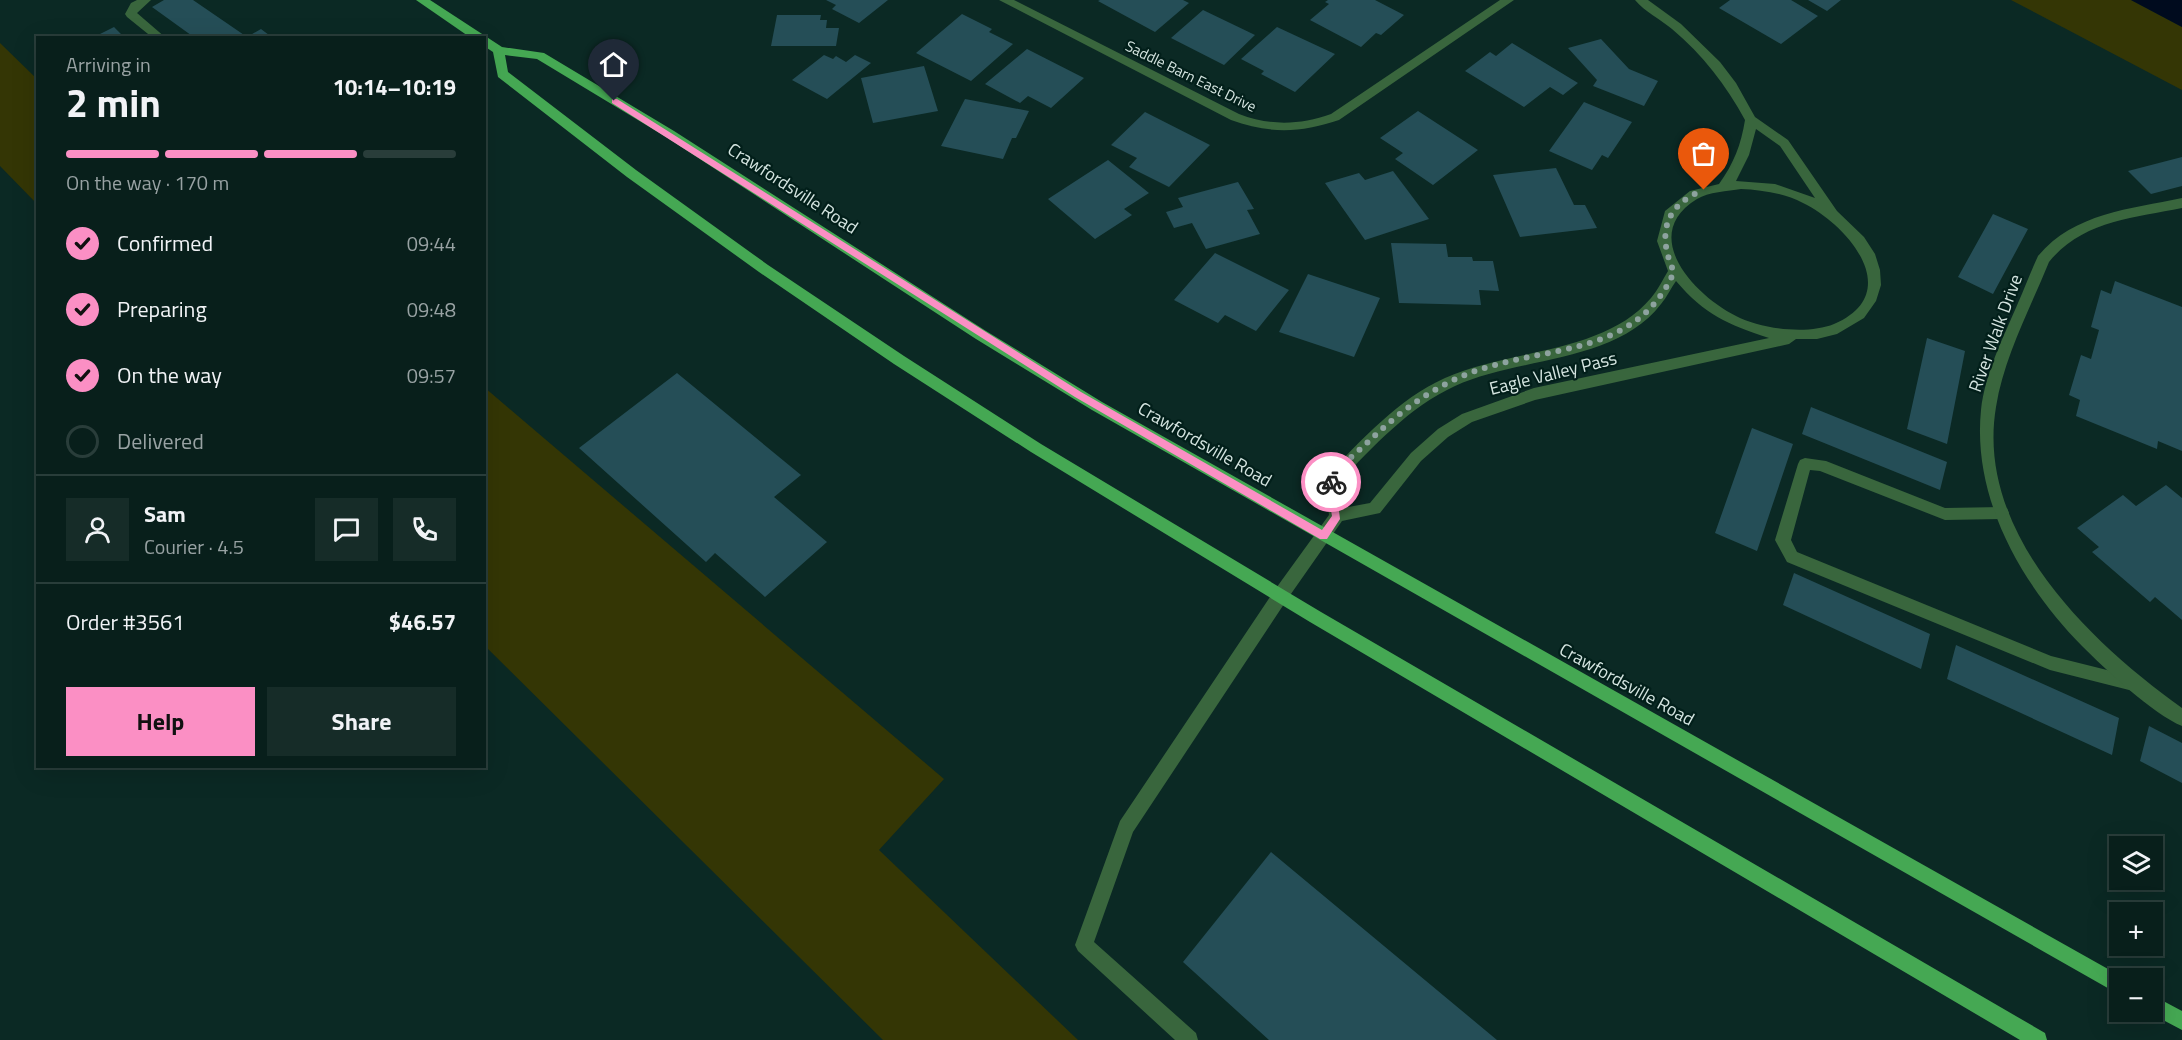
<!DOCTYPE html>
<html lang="en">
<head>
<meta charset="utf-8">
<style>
	body { margin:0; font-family:"Titillium Web",sans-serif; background:#162c28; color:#f1f3f6; height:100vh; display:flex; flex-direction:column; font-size:22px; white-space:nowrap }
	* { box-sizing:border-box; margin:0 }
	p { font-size:20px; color:#98a2a3 }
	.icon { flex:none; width:33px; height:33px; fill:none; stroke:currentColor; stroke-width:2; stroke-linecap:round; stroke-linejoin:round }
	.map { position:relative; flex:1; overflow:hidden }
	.details { position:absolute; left:36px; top:36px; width:450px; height:732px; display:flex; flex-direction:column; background:#081f1b; border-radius:0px; box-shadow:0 6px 24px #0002,0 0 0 2px #293d3a }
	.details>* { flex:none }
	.fabs { position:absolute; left:2109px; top:836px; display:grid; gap:12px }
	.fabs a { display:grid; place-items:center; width:54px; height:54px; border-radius:0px; background:#081f1b; box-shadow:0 6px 24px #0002,0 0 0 2px #293d3a; font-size:30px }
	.pin { position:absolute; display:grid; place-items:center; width:51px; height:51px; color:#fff; margin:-62px -26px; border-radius:50% 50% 50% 0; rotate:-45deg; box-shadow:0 0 6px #0007 }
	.pin .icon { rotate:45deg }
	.courier { position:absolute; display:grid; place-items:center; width:60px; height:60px; margin:-30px; border:4px solid #fb8fc4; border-radius:50%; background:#fff; color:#222; box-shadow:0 2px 8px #0007 }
	.head em { font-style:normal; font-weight:700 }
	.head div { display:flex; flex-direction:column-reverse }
	.head { display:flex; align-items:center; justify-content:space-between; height:102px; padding:0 30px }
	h1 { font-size:39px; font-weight:700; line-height:45px }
	.bar { display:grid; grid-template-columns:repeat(4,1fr); gap:9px 6px; align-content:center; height:72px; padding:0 30px }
	.bar i { height:8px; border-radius:4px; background:#293d3a }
	.bar .on { background:#fb8fc4 }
	.bar p { grid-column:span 4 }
	.line { display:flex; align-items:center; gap:15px; padding:0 30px; border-top:2px solid #293d3a }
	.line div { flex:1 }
	.round { display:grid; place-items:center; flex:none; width:63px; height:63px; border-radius:0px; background:#162c28 }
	ol { padding:0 30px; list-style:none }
	li { display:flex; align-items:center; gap:18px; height:66px }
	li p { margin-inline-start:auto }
	li .icon { padding:6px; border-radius:50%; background:#fb8fc4; color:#111; stroke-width:4 }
	li:last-child { color:#98a2a3 }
	li i { width:33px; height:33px; border:3px solid #293d3a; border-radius:50% }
	.primary-button { display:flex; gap:12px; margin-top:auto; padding:12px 30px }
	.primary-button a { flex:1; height:69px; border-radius:0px; background:#fb8fc4; color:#111; font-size:24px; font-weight:700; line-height:69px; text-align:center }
	.primary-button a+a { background:#162c28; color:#f1f3f6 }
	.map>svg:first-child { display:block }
</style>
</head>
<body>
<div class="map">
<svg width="2182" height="1040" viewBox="0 0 2182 1040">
	<rect width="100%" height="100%" fill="#0b2924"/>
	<path fill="#343605" d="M2011 0H2131L2182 27V90Z
		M0 43 37 79V204L0 166Z
		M484 387 944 779 879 850 1078 1040H883L485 646Z"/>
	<path fill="#000b1e" d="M2131 0H2182V27Z"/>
	<path fill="#254e57" d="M164 0H193L247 37 261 29 273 38H195L152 7Z
		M826 0H888L859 23 832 9 836 5Z
		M1100 0H1183L1189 3 1155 32 1098 1Z
		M1328 0H1375L1404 15 1381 35 1376 33 1361 47 1310 20 1329 4 1325 2Z
		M1730 0H1791L1818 16 1781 44 1719 8Z
		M1808 0H1841L1827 11Z
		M1203 10 1255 35 1224 65 1171 38Z
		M962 14 992 29 989 32 1013 44 971 81 916 53Z
		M777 15H821L820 20H827L826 28H839L836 46H771Z
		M114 27 125 38H92Z
		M1277 27 1335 54 1295 92 1261 74 1264 71 1241 59Z
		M1601 39 1629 69 1658 81 1644 106 1593 86 1597 80 1568 48Z
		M1512 43 1578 83 1563 95 1550 87 1524 107 1465 71 1490 52 1496 56Z
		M1027 49 1084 78 1051 108 1028 96 1020 103 985 84Z
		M824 55 833 59 836 56 846 62 855 55 871 63 827 99 792 80Z
		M924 66 938 111 873 123 861 78Z
		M965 99 1029 111 1016 138H1012L1003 159 941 146Z
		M1584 102 1632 122 1608 158 1602 155 1592 170 1549 151Z
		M1418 111 1478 150 1433 185 1395 159 1403 153 1380 138Z
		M1145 112 1210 145 1169 187 1129 167 1137 158 1111 145Z
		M2182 157V186L2151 194 2128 171Z
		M1108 160 1149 193 1124 209 1132 215 1095 239 1048 199Z
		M1556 168 1574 205H1585L1597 228 1520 237 1493 175Z
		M1393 171 1429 219 1365 240 1325 183 1359 173 1365 180Z
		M1238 182 1254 209 1247 210 1260 234 1206 249 1192 223 1174 228 1166 212 1183 207 1178 198Z
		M1993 214 2028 229 1993 294 1958 277Z
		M1391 243 1446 244 1448 257H1472L1473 261H1493L1499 291 1479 290 1481 305 1399 303Z
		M1215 253 1289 290 1256 331 1225 315 1218 323 1174 300Z
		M1308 274 1380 298 1354 357 1279 332Z
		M2115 281 2182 307V451L2158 441 2157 449 2076 416 2080 400 2069 395 2081 355 2091 359 2099 330 2091 327 2101 290 2111 294Z
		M1927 338 1965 351 1947 444 1907 429Z
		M677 373 801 475 774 497 827 542 765 597 715 553 706 562 579 448Z
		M1811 407 1947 462 1940 490 1802 434Z
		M1752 428 1793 444 1757 551 1715 533Z
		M2166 485 2182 498V620L2155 597 2150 602 2092 552 2099 547 2077 528 2123 495 2136 506Z
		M1794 573 1930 634 1921 669 1783 605Z
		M1956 645 2119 718 2112 755 1947 679Z
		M2149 726 2182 743V783L2140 761Z
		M1271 852 1497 1040H1269L1183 962Z"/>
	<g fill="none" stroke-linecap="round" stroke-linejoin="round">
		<path fill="#39663d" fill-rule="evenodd" d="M137 0H151L137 13 166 38H153L127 17 125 14 131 3Z
			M1805 458 1826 461 1945 508 2002 507 2007 508 2009 513 2007 518 2002 519 1945 520 1820 471 1810 470 1791 540 1797 552 2051 656 2139 678 2141 683 2139 688 2133 691 2050 670 1787 562 1775 540 1798 464 1800 460Z
			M1280 589 1286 591 1288 596 1286 601 1133 832 1094 942 1196 1033 1198 1040H1175L1078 951 1075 945 1120 821 1274 591Z"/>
		<path fill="#39663d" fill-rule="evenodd" d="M999 0H1014L1239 114C1270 126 1300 125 1331 114L1500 0H1514L1339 120C1301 133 1269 134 1231 120Z
			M1635 0H1648L1681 24 1720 62 1736 83 1755 117 1788 140 1837 211 1864 237 1875 254 1880 270 1881 285 1876 301 1864 318 1837 334 1817 339H1796L1789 344 1535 400 1472 422 1448 437 1421 461 1380 513 1342 521 1286 601 1280 603 1274 601 1272 596 1274 591 1329 515 1324 480 1326 476C1362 440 1398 399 1445 378 1509 349 1604 354 1651 298 1658 290 1663 279 1668 271L1657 241 1665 211 1690 191 1719 184C1734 163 1741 145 1745 120 1726 85 1703 55 1672 29 1660 19 1645 12 1635 0ZM1756 129 1780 146 1815 198 1775 184 1736 181 1749 155ZM1741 189C1762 190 1784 193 1803 203 1848 225 1906 293 1834 324 1807 335 1761 329 1736 316 1694 295 1638 235 1697 199 1708 192 1728 191 1741 189ZM1676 281C1705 315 1727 324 1769 338L1534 388 1462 414 1438 429 1411 453 1370 503 1343 508 1339 482C1374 446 1409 407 1455 386 1518 357 1616 363 1661 304 1667 297 1671 288 1676 281Z
			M2182 198V208C2133 218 2082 221 2049 262 2030 309 2004 357 1996 407 1975 533 2090 642 2182 708V726C2153 714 2105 669 2082 646 2022 585 1972 499 1981 410 1985 373 2004 336 2018 303 2025 287 2031 271 2038 256 2074 213 2130 209 2182 198Z"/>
		<path fill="#45a853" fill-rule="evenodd" d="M416 0H430L502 47 544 53 674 131 986 331 1102 402 2124 978H2120V995L1092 410 976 339 666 137 537 59 505 55 508 72 636 170 768 265 904 356 1041 444 1321 612 2045 1033 2047 1040H2020L1310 622 1031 452 894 364 759 272 627 177 498 77 493 52 484 46V38H471Z
			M2152 995 2182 1011V1030L2146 1011H2152Z"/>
	</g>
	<path fill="#fb8fc4" d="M612 99H617L1081 392 1322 530 1332 516 1326 482 1328 479H1335L1340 519 1327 539H1320L1075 397 612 103Z"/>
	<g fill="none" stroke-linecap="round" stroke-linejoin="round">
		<path stroke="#8ea39f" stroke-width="6" stroke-dasharray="0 10.8" d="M1331 482C1336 468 1357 453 1368 442 1398 413 1431 388 1470 373 1545 344 1635 359 1674 272 1657 235 1664 205 1704 190"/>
	</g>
	<g text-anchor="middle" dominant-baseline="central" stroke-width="4.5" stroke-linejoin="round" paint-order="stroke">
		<g font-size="15" fill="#d5e5e1" stroke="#021f1a">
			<text transform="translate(1191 76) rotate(26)">Saddle Barn East Drive</text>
		</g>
		<g font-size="18" fill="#d5e5e1" stroke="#021f1a">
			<text transform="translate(793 188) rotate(33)">Crawfordsville Road</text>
			<text transform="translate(1995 333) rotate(-70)">River Walk Drive</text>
			<text transform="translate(1553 373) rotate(-14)">Eagle Valley Pass</text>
			<text transform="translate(1205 444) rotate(30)">Crawfordsville Road</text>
			<text transform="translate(1627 684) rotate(29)">Crawfordsville Road</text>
		</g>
	</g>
</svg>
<div class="fabs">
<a><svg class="icon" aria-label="layers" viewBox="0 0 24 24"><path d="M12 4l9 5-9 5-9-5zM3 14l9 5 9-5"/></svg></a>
<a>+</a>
<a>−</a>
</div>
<div class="pin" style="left:1704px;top:190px;background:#ea580c"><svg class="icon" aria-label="bag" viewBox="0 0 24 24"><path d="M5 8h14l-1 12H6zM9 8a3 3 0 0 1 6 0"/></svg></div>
<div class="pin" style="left:614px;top:101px;background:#1f2937"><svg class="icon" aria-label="home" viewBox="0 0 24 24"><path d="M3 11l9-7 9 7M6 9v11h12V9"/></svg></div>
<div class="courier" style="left:1331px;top:482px"><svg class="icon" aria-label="bike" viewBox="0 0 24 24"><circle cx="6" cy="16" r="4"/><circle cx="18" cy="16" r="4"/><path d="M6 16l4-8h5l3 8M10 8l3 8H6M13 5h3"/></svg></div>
<section class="details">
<div class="head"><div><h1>2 min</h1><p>Arriving in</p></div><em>10:14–10:19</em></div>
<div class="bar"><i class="on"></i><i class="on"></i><i class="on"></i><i></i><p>On the way · 170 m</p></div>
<ol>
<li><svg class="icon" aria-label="check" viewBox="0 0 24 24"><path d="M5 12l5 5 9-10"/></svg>Confirmed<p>09:44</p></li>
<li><svg class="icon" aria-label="check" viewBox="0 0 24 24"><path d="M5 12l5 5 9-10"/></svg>Preparing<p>09:48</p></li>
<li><svg class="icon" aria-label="check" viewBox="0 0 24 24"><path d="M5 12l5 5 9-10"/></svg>On the way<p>09:57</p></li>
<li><i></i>Delivered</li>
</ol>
<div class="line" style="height:108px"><a class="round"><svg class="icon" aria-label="person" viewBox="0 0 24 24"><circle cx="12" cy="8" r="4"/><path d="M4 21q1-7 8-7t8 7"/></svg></a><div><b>Sam</b><p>Courier · 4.5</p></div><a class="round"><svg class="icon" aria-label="chat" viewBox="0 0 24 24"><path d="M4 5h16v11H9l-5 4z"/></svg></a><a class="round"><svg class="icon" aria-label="phone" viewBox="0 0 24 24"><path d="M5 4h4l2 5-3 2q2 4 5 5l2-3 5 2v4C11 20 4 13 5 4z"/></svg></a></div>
<div class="line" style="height:78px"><div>Order #3561</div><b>$46.57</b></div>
<div class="primary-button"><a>Help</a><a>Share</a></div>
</section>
</div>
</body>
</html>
